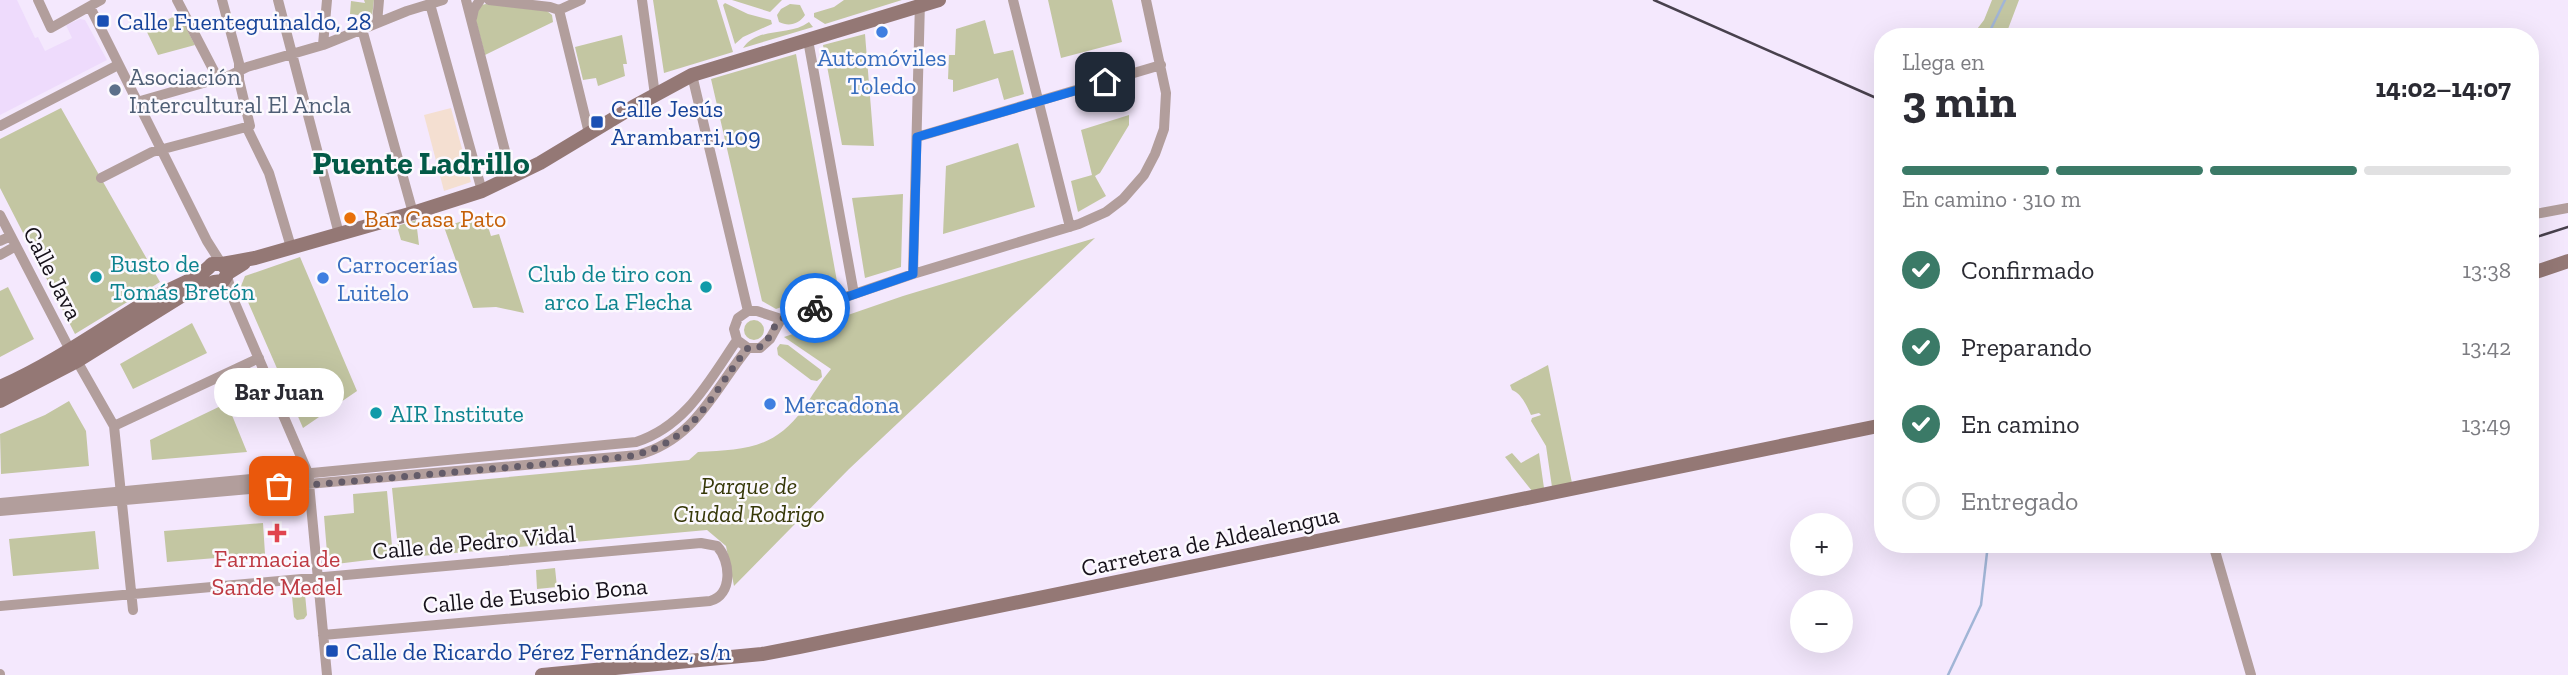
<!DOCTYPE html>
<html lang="es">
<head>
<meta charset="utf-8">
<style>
	body { margin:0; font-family:"Zilla Slab",serif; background:#f7f7f7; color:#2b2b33; height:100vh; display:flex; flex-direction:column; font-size:26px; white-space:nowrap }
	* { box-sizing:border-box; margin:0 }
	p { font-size:23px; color:#7c7c81 }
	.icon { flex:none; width:38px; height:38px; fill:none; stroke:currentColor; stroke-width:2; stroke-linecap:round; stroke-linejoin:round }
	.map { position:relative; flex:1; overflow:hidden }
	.panel { position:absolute; left:1874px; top:28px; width:665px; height:525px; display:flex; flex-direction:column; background:#fff; border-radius:28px; box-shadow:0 7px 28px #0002 }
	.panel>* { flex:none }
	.tools { position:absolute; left:1790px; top:513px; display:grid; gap:14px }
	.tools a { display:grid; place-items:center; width:63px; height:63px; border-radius:50%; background:#fff; box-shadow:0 7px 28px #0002; font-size:35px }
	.pin { position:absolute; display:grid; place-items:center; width:60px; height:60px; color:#fff; margin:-30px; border-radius:14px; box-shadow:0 4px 10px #0006 }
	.courier { position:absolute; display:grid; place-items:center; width:70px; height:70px; margin:-35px; border:5px solid #1a73e8; border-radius:50%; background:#fff; color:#222; box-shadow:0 2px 9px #0007 }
	.bubble { position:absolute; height:49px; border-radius:24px; background:#fff; box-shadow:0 7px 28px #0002; font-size:23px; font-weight:700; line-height:49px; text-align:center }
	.headline em { font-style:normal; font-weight:700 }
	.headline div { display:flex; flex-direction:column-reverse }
	.headline { display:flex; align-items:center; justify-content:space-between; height:119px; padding:0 28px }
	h1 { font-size:46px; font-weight:700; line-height:52px }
	.bar { display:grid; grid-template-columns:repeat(4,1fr); gap:10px 7px; align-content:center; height:84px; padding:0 28px }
	.bar i { height:9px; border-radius:5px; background:#e1e1e2 }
	.bar .selected { background:#3b7a67 }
	.bar p { grid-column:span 4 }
	ol { padding:0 28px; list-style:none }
	li { display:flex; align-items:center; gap:21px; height:77px }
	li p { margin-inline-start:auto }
	li .icon { padding:7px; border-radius:50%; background:#3b7a67; color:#fff; stroke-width:4 }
	li:last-child { color:#7c7c81 }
	li i { width:38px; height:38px; border:4px solid #e1e1e2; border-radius:50% }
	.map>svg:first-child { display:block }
</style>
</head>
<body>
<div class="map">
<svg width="2568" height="675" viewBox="0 0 2568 675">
	<rect width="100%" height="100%" fill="#f4e8fd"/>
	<path fill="#eedbfc" d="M0 0H17L35 38 38 37 45 51 72 38 66 25 80 19 85 20 107 60 0 115Z"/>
	<path fill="#f4dfd1" d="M451 108 471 182 444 191 424 115Z"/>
	<path fill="#c3c6a2" d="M364 0H374L372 17 350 14 351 1 365 3Z
		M653 0H717L733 52 664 73Z
		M732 0H782L770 12Z
		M844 0H902L825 24 814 17V13L834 7Z
		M1048 0H1112L1122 42 1061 58Z
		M1992 0H2019L2005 37H1971L1984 20Z
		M725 3 748 14 771 20 772 24 743 37 735 44 723 5Z
		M486 4 547 11 552 15 553 22 485 55 475 17 481 5Z
		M790 4 800 5 805 15C799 24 789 27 779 22L777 15 781 9Z
		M179 14 195 45 158 55 146 30Z
		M985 20 994 54 1013 50 1024 94 1004 100 998 78 953 92V80L948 79 949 55H955L956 29Z
		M809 22 813 27 743 48C758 26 789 37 809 22Z
		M865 34 874 146 842 145 823 45Z
		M622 35 627 64H623L625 76 598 86 596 78 583 80 575 47Z
		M796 54 838 287 776 309 762 301 711 79Z
		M61 108 160 282 75 334 0 188V139Z
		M1129 115V125L1100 173 1095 176 1106 196 1078 212 1071 181 1092 175 1081 130Z
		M1018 143 1035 207 943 234 946 166Z
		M903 194 901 267 865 278 852 198Z
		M484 214 491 236 499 234 524 313 496 307 473 308 444 227Z
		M416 220 419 245 401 240 397 226Z
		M1095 238 849 469 734 586 726 546 707 530 399 558 392 488 689 460 698 452C743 450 775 449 803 409 813 395 820 382 831 369L784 337 903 296Z
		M300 257 357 391 303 428 241 286 245 276Z
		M8 287 34 339 0 357V291Z
		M744 330a10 10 0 1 1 20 0a10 10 0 1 1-20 0Z
		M192 323 207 353 133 389 120 364Z
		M780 344 788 345 821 370 822 377 817 381 811 380 778 355 777 348Z
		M1548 365 1572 483 1552 487 1546 446 1531 421 1532 418 1541 415 1539 413 1531 415C1527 406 1521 393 1512 390L1510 385Z
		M69 401 86 431 89 466 1 474 0 434 45 415Z
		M227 403 247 452 152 460 150 440Z
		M1512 453 1521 463 1539 453 1544 488 1532 491 1505 457Z
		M387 491 393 557 328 565 324 516 354 513 353 494Z
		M263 523 265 554 167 562 164 531Z
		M95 531 99 569 13 576 9 539Z
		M555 568 557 587 537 589 536 570Z
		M295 593 305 594 307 615 304 619 297 620 294 617 292 596Z"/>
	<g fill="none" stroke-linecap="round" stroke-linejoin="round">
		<path stroke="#a1b5d6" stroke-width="2.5" d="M1987 37 2005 0
			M1948 675 1981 605 1988 544"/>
		<path stroke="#b29e9c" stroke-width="10" d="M38 0 51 28 101 0
			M177 0 215 73
			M278 0 339 234
			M466 0 512 178
			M489 0 550 7 559 10 581 0
			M642 0 655 95
			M1013 0 1070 227
			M430 4 482 191
			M90 7 207 241 221 263
			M559 10 589 133
			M472 18 474 9 480 0
			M377 23 379 0
			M362 29 413 213
			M808 40 854 294
			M323 45 327 0
			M692 75 748 311
			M137 102 231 75 247 67 323 45 407 11 443 0
			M0 126 118 65
			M247 128 269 173 291 247
			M917 137 1161 65
			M101 178 152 152 250 126 239 80V63L222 0
			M0 215 70 350
			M2530 215 2568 208
			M0 241 11 236
			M0 255 16 246
			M913 274 920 1
			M227 276 234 301 308 473 327 675
			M781 319 770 339 760 348H748L737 340 734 329 738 318 748 311H757L781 319 913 274 1079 224 1106 212 1123 199 1144 175 1155 154 1164 129 1166 93 1146 0
			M77 361 114 426 133 610
			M114 426 259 358
			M0 503 636 442C686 426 709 381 737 340
			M0 511 638 455C696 439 713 391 748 348
			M2213 544 2251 675
			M0 606 701 543 717 546C731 561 733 595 710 601L323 635
			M0 674V675"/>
		<path stroke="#947875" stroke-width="14" d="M222 264 255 258 413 213 482 191 540 163 633 107 692 75 939 0
			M2530 274 2568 261
			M0 387C53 364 101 329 151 299 171 287 197 281 212 264H222L227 270
			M0 401 77 361 183 295 214 282 223 281 228 273 244 263
			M542 675 762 654 799 647 1883 425"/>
		<path stroke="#48414d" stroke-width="2.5" d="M1654 0 1883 101
			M2530 239 2568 227"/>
	</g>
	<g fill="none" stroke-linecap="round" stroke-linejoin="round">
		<path stroke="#645c69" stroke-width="7" stroke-dasharray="0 12.6" d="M279 486 309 485 625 457C695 445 708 397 748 348 772 351 767 328 783 318 792 313 805 311 815 308"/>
		<path stroke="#1a73e8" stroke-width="9" d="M815 308 913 274 917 137 1105 82"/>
	</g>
	<g fill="#1a4fb4" stroke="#fcf9fe" stroke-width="2.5">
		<rect x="96" y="14" width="14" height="14" rx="3.5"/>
		<rect x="590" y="115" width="14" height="14" rx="3.5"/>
		<rect x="325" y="644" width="14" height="14" rx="3.5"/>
	</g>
	<g fill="#3f7fe0" stroke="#fcf9fe" stroke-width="2.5">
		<circle cx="882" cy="32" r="7"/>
		<circle cx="323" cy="278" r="7"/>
		<circle cx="770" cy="404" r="7"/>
	</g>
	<circle fill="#5c6f8a" stroke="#fcf9fe" stroke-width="2.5" cx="115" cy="90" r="7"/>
	<circle fill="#e8710a" stroke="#fcf9fe" stroke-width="2.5" cx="350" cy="218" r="7"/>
	<g fill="#0f9aa8" stroke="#fcf9fe" stroke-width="2.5">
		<circle cx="96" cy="277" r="7"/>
		<circle cx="706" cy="287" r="7"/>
		<circle cx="376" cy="413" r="7"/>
	</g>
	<path fill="#e0444e" stroke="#fcf9fe" stroke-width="2.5" d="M273.5 522.5h7v7h7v7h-7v7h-7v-7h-7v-7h7z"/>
	<g text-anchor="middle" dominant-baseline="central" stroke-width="5" stroke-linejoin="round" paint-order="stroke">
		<g font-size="24" fill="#164399" stroke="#fcf9fe" text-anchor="start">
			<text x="117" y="21">Calle Fuenteguinaldo, 28</text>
			<text x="611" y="108">Calle Jesús<tspan x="611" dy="28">Arambarri,109</tspan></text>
			<text x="346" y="651">Calle de Ricardo Pérez Fernández, s/n</text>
		</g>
		<g font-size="24" fill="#366cbe" stroke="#fcf9fe" text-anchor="start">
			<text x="882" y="57" text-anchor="middle">Automóviles<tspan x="882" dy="28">Toledo</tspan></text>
			<text x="337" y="264">Carrocerías<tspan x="337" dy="28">Luitelo</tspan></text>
			<text x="784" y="404">Mercadona</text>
		</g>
		<g font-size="24" fill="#4e5e75" stroke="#fcf9fe" text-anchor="start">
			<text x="129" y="76">Asociación<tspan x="129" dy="28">Intercultural El Ancla</tspan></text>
		</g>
		<g font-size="24" fill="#c56008" stroke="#fcf9fe" text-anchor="start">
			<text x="364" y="218">Bar Casa Pato</text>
		</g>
		<g font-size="24" fill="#0d838f" stroke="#fcf9fe" text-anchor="start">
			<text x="110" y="263">Busto de<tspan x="110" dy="28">Tomás Bretón</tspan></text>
			<text x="692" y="273" text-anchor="end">Club de tiro con<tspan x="692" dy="28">arco La Flecha</tspan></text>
			<text x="390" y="413">AIR Institute</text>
		</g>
		<g font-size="24" fill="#16111a" stroke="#fcf9fe">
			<text transform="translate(53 273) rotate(63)">Calle Java</text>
			<text transform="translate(1210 541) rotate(-12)">Carretera de Aldealengua</text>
			<text transform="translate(474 542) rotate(-5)">Calle de Pedro Vidal</text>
			<text transform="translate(535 595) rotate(-5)">Calle de Eusebio Bona</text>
		</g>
		<g font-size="24" font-style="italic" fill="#363808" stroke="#fcf9fe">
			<text x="749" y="485">Parque de<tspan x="749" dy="28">Ciudad Rodrigo</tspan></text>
		</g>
		<g font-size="24" fill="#be3a42" stroke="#fcf9fe">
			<text x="277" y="558">Farmacia de<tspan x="277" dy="28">Sande Medel</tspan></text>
		</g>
		<g font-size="32" font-weight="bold" fill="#035a47" stroke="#fcf9fe">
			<text x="421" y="163">Puente Ladrillo</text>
		</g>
	</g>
</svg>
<div class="tools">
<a>+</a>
<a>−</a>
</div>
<div class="pin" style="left:279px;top:486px;background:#ea580c"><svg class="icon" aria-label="bag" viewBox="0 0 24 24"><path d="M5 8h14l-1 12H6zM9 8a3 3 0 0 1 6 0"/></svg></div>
<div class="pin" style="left:1105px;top:82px;background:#1f2937"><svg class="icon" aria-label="home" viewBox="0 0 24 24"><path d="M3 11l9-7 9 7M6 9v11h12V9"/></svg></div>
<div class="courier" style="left:815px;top:308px"><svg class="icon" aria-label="bike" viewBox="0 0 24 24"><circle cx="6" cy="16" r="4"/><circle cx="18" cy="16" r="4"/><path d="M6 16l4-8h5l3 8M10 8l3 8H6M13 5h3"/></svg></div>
<div class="bubble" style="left:214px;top:368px;width:130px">Bar Juan</div>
<section class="panel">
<div class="headline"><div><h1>3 min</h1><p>Llega en</p></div><em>14:02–14:07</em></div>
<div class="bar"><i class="selected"></i><i class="selected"></i><i class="selected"></i><i></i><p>En camino · 310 m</p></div>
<ol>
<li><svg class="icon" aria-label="check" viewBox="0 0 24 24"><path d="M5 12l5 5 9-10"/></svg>Confirmado<p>13:38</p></li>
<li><svg class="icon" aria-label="check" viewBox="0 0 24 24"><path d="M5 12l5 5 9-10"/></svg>Preparando<p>13:42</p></li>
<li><svg class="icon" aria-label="check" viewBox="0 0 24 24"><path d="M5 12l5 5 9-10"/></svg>En camino<p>13:49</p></li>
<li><i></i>Entregado</li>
</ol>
</section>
</div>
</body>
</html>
